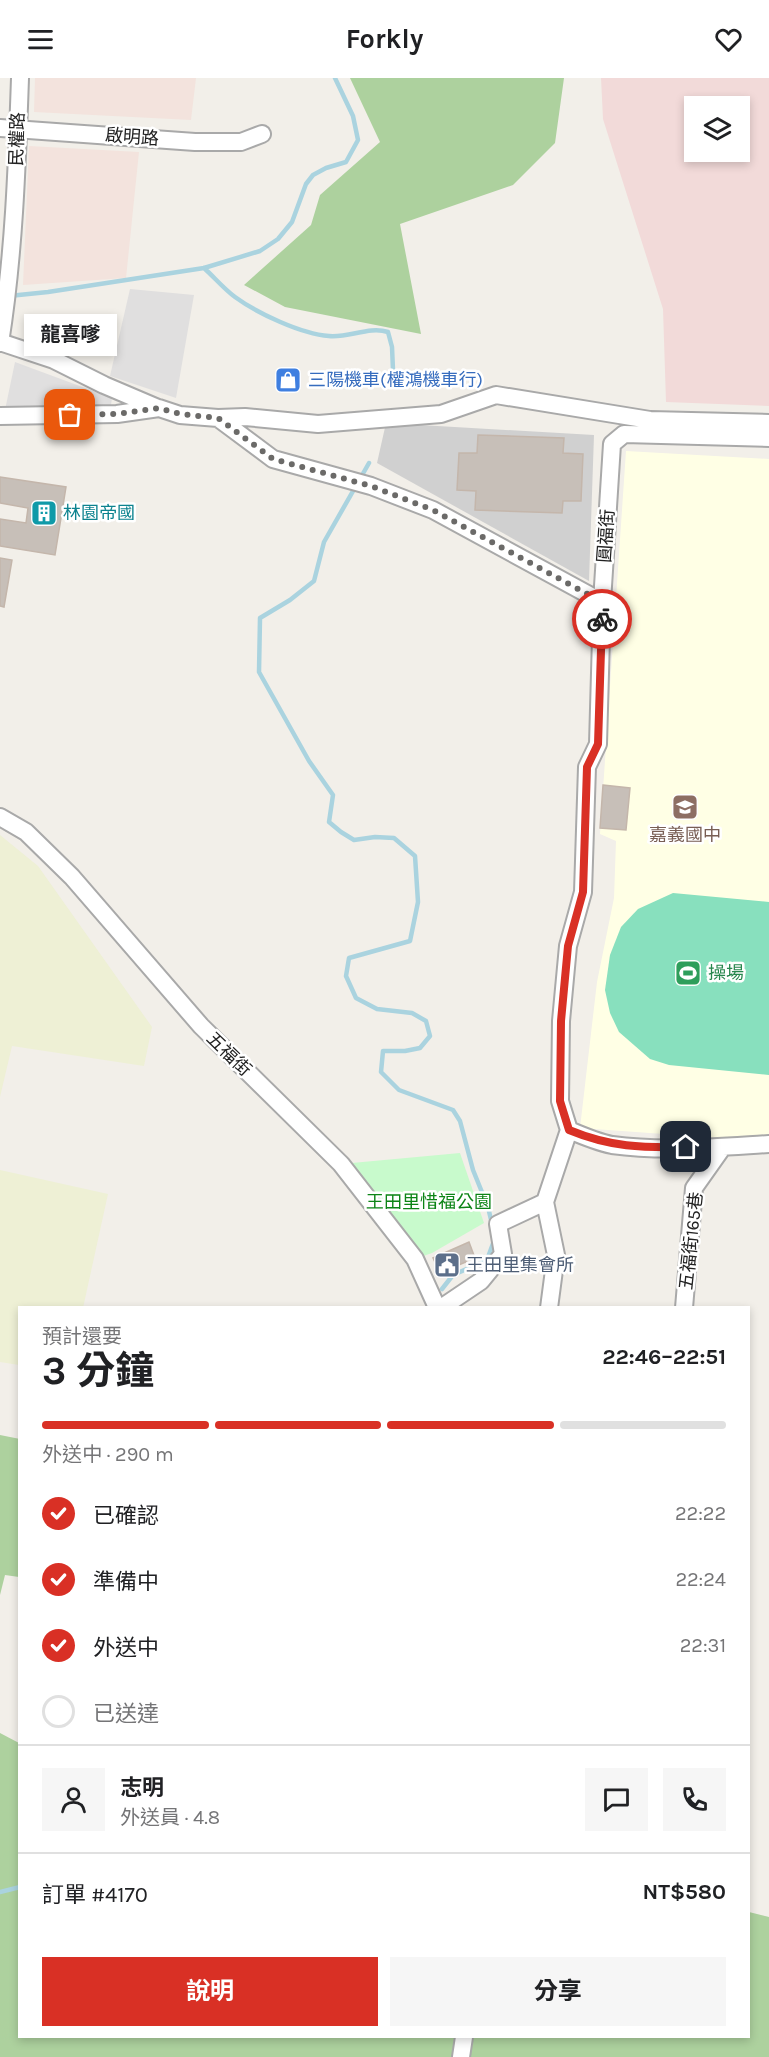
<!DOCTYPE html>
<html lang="zh-TW">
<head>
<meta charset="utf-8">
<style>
	body { margin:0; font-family:Karla,"Noto Sans TC",sans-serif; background:#f6f6f6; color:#202124; height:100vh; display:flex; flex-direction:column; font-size:22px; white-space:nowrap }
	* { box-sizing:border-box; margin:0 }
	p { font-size:20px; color:#757577 }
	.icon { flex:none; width:33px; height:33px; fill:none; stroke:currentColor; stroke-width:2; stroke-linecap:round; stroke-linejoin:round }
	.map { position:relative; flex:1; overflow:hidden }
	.details { position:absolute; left:18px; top:1228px; width:732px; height:732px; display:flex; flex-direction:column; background:#fff; border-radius:0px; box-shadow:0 3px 9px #0003 }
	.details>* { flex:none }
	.tools { position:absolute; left:684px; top:18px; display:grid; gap:12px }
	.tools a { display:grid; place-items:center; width:66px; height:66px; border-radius:0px; background:#fff; box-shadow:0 3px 9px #0003; font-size:30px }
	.pin { position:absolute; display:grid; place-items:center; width:51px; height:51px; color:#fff; margin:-26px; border-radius:12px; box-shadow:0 3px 9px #0006 }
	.courier { position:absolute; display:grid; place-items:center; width:60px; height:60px; margin:-30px; border:4px solid #d93025; border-radius:50%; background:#fff; color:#222; box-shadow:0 2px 8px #0007 }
	.bubble { position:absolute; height:42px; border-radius:0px; background:#fff; box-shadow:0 3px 9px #0003; font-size:20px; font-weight:700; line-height:42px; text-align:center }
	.overview em { font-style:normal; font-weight:700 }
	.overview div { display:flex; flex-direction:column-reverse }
	.overview { display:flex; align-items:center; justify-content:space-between; height:102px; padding:0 24px }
	h1 { font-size:39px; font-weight:700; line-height:45px }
	.bar { display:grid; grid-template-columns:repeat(4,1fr); gap:9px 6px; align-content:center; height:72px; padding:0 24px }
	.bar i { height:8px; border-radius:4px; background:#e0e0e0 }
	.bar .active { background:#d93025 }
	.bar p { grid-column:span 4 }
	.line { display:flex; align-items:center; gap:15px; padding:0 24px; border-top:2px solid #e0e0e0 }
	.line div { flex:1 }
	.round { display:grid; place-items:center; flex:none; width:63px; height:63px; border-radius:0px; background:#f6f6f6 }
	ol { padding:0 24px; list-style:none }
	li { display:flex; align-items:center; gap:18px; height:66px }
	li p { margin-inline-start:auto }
	li .icon { padding:6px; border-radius:50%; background:#d93025; color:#fff; stroke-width:4 }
	li:last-child { color:#757577 }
	li i { width:33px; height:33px; border:3px solid #e0e0e0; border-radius:50% }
	.primary-button { display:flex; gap:12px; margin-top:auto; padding:12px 24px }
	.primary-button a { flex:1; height:69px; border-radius:0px; background:#d93025; color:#fff; font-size:24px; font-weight:700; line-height:69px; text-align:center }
	.primary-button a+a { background:#f6f6f6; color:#202124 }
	header { display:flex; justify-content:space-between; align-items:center; height:78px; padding:0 24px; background:#fff; font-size:27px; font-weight:700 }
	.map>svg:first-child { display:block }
</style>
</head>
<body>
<header><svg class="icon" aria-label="menu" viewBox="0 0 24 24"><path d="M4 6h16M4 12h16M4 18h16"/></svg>Forkly<svg class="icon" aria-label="heart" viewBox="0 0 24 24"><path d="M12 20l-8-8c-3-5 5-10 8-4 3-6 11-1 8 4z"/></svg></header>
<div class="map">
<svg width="769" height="1979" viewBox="0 0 769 1979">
	<rect width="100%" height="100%" fill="#f2efe9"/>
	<path fill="#e0dfdf" d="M130 211 194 217 176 320 110 298Z
		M15 284 112 320 110 334 5 332Z"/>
	<path fill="#f2dad9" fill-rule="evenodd" d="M601 0H769V328L666 324 663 231 603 41ZM694 28H740V74H694Z"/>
	<path fill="#ffffe5" d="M626 373 769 381V1056L747 1062 580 1050 597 904 614 820 616 763 600 756Z"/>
	<path fill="#d0d0d0" d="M386 345 594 357 589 503 377 385Z"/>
	<path fill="#f3e3dd" d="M35 0H196L191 42 34 34Z
		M29 68 139 74 126 200 23 207Z"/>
	<path fill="#eef0d5" d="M0 757 38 788 152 949 144 988 12 968 0 1019Z
		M0 1092 108 1116 83 1230H20L19 1287 0 1284Z"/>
	<path fill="#add19e" d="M350 0H564L555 65 513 107 400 146 421 256 285 229 244 207 311 147 320 117 380 64Z
		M0 1357 20 1361 19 1499 5 1497 0 1517Z
		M0 1655 19 1665 20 1959H748L749 1834 769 1839V1979H0Z"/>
	<path fill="#c8facc" d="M460 1075 484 1145 432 1175 415 1181 341 1086Z"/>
	<path fill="#88e0be" d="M673 815 769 824V997L669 987 650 981 619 954 610 935 605 912 610 877 621 849 638 831Z"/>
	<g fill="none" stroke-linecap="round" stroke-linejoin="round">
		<path stroke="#aad3df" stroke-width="4.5" d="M204 190C214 199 224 211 235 219 257 235 301 256 329 258 349 260 369 248 388 254L392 269 393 292
			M9 218 48 214 204 190 260 173 278 161 292 144 306 106 313 97 326 90 346 84 358 62 353 38 335 0
			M369 385 324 464 314 503 290 522 260 540 259 594 309 683 333 717 329 744 341 754 354 762 375 759 394 760 415 778 418 824 410 863 349 880 346 898 356 920 377 931 412 935 426 943 430 958 420 970 405 973H383L381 994 399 1012 453 1032 460 1043 473 1092 488 1129 492 1146
			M442 1211 453 1197 487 1182 495 1160
			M0 1814 20 1809"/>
	</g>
	<path fill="#c7bfb8" stroke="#c4b6ab" stroke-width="1.5" d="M478 357 564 360 563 375 583 376 581 423H563L562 435 475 432 476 413 457 412 459 375H477Z
		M0 399 66 409 55 477 0 468V441L26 445 28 430 0 425Z
		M0 480 12 482 4 529 0 528Z
		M603 707 630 710 626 752 600 750Z
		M469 1164 475 1180 440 1195 433 1180Z"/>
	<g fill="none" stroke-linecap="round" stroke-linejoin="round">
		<defs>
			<path id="minor" d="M0 50 195 64H241L262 56
				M0 264 54 282 104 307 158 330
				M0 265C14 177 17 88 20 0
				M0 338 117 336 159 330 180 337 218 340 245 339 318 346 441 336 496 317 650 342 769 345
				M218 340 273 381 371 408 433 432 602 524 612 366 624 356 769 360
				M602 524 598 666 587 689 583 814 568 868 561 943 560 1023 569 1052C583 1058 597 1064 612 1067 663 1074 718 1069 769 1066
				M0 739 26 754 72 799 201 948 341 1086 415 1181 435 1225 436 1230
				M545 1124 556 1177 549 1230
				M441 1230 481 1203 503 1176 498 1146 545 1124 569 1052
				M684 1230 694 1110 723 1069
				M461 1979 464 1959"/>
		</defs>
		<use href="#minor" stroke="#a9a9a9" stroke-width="20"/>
		<use href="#minor" stroke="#fff" stroke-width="16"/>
	</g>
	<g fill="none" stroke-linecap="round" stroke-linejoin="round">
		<path stroke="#6b6a68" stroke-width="6" stroke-dasharray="0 10.8" d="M70 337 117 336 159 330 180 336 218 340 273 381 371 408 433 432 602 524V541"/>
		<path stroke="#d93025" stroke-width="8" d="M602 541 598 666 587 689 583 814 568 868 561 943 560 1023 569 1052C610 1069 642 1070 686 1069"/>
	</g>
	<defs>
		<symbol id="shop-square" viewBox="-11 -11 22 22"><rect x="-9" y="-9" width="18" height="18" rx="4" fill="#3f7fe0" stroke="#fff"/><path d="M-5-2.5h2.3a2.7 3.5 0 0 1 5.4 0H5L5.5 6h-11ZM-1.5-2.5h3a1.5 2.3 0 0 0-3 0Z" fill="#fff"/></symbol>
		<symbol id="building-square" viewBox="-11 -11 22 22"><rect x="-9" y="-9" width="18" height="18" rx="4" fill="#0f9aa8" stroke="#fff"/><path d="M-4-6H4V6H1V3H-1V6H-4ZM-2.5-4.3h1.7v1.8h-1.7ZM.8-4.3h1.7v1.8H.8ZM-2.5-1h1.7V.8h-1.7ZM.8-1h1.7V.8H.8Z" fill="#fff"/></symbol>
		<symbol id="school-square" viewBox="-11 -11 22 22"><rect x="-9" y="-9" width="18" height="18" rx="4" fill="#8d6e63" stroke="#fff"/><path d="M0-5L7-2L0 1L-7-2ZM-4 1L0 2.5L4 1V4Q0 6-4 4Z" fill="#fff"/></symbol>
		<symbol id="stadium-square" viewBox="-11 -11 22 22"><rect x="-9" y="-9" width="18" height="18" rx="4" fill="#2e9e5b" stroke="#fff"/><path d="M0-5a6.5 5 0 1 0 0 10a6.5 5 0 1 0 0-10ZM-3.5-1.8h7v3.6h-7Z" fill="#fff"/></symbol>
		<symbol id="civic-square" viewBox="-11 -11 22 22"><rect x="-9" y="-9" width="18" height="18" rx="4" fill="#5c6f8a" stroke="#fff"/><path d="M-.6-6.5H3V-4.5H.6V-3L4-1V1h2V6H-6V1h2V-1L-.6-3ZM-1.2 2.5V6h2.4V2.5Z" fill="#fff"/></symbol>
	</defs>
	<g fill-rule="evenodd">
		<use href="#shop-square" x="273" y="287" width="30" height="30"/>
		<use href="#building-square" x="29" y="420" width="30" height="30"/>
		<use href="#school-square" x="670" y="714" width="30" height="30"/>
		<use href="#stadium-square" x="673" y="880" width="30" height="30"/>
		<use href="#civic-square" x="432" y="1172" width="30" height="30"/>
	</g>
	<g text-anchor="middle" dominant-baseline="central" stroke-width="5" stroke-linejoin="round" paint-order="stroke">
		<g font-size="18" fill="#222" stroke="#fff">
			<text transform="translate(132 59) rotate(4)">啟明路</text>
			<text transform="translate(17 61) rotate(-88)">民權路</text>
			<text transform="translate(606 458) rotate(-86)">圓福街</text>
			<text transform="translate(229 976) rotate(44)">五福街</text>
			<text transform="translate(691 1163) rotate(-84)">五福街165巷</text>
		</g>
		<g font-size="18" fill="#366cbe" stroke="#fff" text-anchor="start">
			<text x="308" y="302">三陽機車(權鴻機車行)</text>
		</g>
		<g font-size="18" fill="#0d838f" stroke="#fff" text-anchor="start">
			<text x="63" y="435">林園帝國</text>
		</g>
		<g font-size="18" fill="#785e54" stroke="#fff">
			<text x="685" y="757">嘉義國中</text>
		</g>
		<g font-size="18" fill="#27864d" stroke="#fff" text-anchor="start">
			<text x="708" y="895">操場</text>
		</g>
		<g font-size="18" fill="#0c8416" stroke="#fff">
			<text x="429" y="1124">王田里惜福公園</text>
		</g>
		<g font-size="18" fill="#4e5e75" stroke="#fff" text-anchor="start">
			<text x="466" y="1187">王田里集會所</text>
		</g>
	</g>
</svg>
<div class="tools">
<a><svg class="icon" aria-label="layers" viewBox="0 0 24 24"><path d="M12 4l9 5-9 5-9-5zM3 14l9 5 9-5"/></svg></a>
</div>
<div class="pin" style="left:70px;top:337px;background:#ea580c"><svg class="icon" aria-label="bag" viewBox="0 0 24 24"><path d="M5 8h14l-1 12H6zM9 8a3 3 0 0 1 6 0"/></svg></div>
<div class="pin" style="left:686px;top:1069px;background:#1f2937"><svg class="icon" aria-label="home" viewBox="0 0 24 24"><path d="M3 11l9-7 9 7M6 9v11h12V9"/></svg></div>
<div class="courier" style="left:602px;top:541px"><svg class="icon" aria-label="bike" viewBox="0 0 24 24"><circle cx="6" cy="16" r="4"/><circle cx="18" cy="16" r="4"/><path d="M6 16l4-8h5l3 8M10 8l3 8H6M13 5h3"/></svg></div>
<div class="bubble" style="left:24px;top:236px;width:93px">龍喜嗲</div>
<section class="details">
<div class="overview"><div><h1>3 分鐘</h1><p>預計還要</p></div><em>22:46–22:51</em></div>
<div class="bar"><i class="active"></i><i class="active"></i><i class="active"></i><i></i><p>外送中 · 290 m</p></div>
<ol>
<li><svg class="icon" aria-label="check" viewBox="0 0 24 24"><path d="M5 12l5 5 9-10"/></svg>已確認<p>22:22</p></li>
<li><svg class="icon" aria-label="check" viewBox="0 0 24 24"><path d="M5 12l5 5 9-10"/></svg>準備中<p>22:24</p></li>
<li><svg class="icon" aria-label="check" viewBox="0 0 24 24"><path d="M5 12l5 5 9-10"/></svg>外送中<p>22:31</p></li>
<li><i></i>已送達</li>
</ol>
<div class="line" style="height:108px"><a class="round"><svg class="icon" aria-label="person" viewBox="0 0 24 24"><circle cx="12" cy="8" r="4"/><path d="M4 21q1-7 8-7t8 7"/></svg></a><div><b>志明</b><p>外送員 · 4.8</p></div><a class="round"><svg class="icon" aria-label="chat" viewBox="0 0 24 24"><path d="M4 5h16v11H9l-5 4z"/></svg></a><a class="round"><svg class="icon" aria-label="phone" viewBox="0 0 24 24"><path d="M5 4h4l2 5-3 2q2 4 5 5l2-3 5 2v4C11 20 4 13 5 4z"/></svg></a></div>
<div class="line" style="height:78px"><div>訂單 #4170</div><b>NT$580</b></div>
<div class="primary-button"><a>說明</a><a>分享</a></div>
</section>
</div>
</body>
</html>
